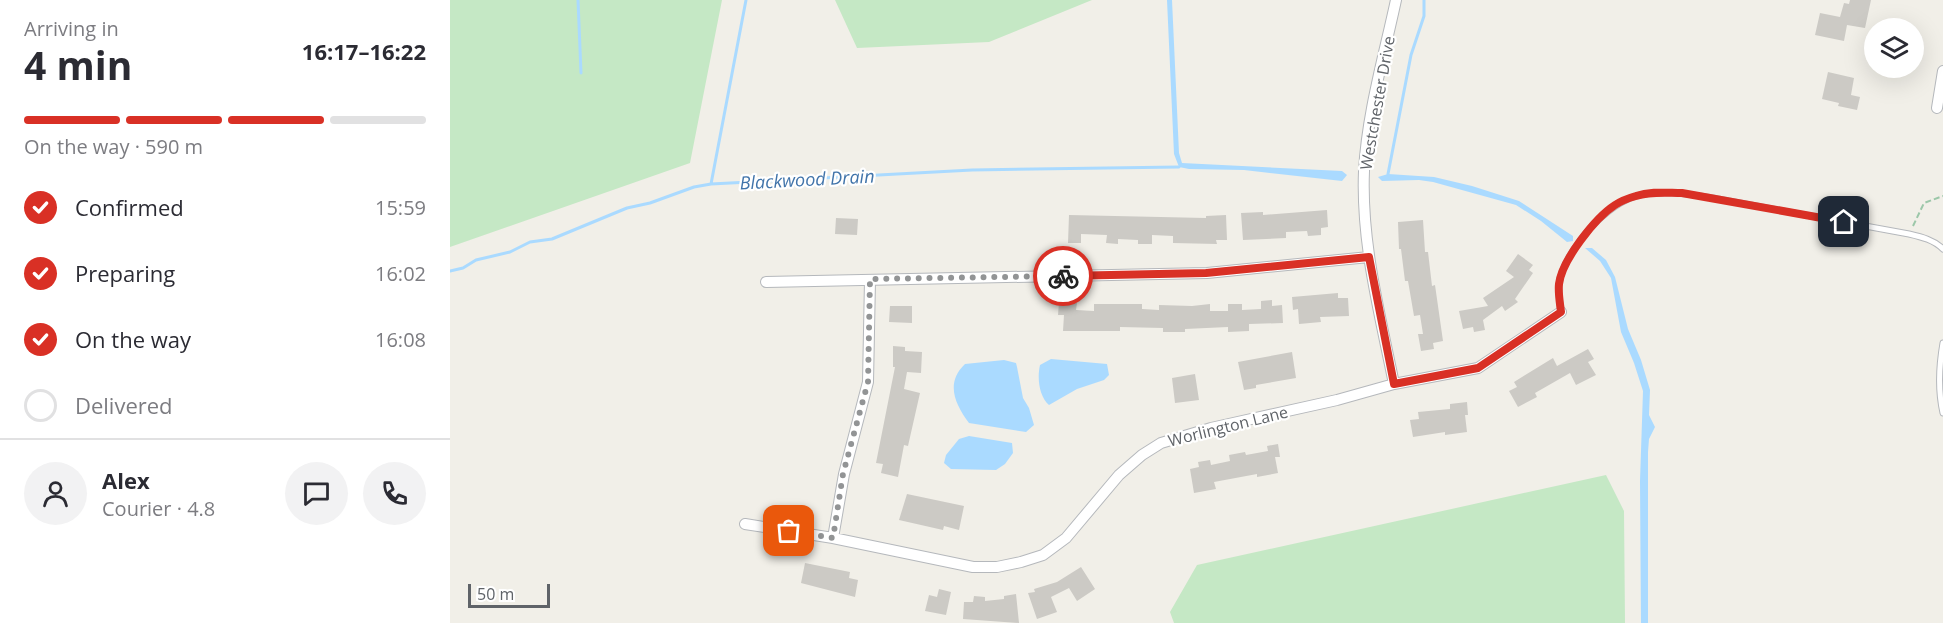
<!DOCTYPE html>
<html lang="en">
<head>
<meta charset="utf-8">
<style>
	body { margin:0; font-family:"Open Sans",sans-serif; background:#f2f2f3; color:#2b2b33; height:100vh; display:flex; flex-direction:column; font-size:22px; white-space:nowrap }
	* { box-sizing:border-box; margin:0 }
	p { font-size:20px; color:#7c7c81 }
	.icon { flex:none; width:33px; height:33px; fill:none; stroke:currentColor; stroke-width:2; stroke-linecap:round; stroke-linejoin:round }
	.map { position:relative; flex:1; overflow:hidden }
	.details { display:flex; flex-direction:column; background:#fff; width:450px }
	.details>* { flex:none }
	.fabs { position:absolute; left:1414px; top:18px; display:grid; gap:12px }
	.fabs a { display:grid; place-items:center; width:60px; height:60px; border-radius:50%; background:#fff; box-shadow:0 6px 24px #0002; font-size:30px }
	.scale { position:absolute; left:18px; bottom:15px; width:82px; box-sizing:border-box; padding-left:6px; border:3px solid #5f6368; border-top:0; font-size:16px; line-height:21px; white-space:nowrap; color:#5f6368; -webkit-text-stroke:4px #fff; paint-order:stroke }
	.pin { position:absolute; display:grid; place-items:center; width:51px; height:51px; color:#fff; margin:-26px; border-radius:12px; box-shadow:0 3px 9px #0006 }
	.courier { position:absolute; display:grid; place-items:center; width:60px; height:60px; margin:-30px; border:4px solid #d93025; border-radius:50%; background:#fff; color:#222; box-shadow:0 2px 8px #0007 }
	.headline em { font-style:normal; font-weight:700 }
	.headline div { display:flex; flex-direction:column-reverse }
	.headline { display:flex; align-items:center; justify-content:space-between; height:102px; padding:0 24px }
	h1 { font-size:39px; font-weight:700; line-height:45px }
	.bar { display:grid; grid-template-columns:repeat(4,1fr); gap:9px 6px; align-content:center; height:72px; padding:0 24px }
	.bar i { height:8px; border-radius:4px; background:#e1e1e2 }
	.bar .on { background:#d93025 }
	.bar p { grid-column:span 4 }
	.line { display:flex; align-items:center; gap:15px; padding:0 24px; border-top:2px solid #e1e1e2 }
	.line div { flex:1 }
	.round { display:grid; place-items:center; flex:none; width:63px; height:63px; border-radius:32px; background:#f2f2f3 }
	ol { padding:0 24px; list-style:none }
	li { display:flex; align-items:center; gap:18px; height:66px }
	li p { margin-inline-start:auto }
	li .icon { padding:6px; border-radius:50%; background:#d93025; color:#fff; stroke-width:4 }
	li:last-child { color:#7c7c81 }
	li i { width:33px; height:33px; border:3px solid #e1e1e2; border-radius:50% }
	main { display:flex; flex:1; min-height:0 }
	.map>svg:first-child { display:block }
</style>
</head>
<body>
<main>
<section class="details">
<div class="headline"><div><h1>4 min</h1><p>Arriving in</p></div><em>16:17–16:22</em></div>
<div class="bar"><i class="on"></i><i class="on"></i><i class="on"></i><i></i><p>On the way · 590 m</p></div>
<ol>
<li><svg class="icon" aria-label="check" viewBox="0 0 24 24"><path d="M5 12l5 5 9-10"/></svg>Confirmed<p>15:59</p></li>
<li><svg class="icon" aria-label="check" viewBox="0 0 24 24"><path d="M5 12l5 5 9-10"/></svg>Preparing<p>16:02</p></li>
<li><svg class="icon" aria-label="check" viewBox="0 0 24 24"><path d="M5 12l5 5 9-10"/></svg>On the way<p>16:08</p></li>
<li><i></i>Delivered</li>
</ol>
<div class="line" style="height:108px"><a class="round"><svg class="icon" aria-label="person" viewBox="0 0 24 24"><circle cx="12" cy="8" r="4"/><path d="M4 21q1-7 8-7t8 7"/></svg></a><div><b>Alex</b><p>Courier · 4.8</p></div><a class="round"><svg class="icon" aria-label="chat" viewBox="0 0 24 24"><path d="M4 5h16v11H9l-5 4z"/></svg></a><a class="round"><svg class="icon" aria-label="phone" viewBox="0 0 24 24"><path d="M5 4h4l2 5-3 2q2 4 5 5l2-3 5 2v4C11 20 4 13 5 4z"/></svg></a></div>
</section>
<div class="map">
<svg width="1493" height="623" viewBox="0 0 1493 623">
	<rect width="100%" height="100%" fill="#f1efe8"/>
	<path fill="#c5e8c5" d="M0 0H272L240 163 0 247Z
		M385 0H642L539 42 407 48Z
		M1156 475 1174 511 1175 623H724L720 612 747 565Z"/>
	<path fill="#aadaff" d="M717 0H722L729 153 732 163 892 171 897 175 892 181 794 170 739 169 729 167 724 154Z
		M938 174 984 177 1022 186 1069 201 1123 236V241L1117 242 1091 221 1066 205 983 182 969 180 932 181 928 177Z
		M1135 248H1142L1156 260 1165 277 1178 329 1191 360 1200 390 1199 415 1205 427 1199 439 1198 452V623H1191L1190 481 1193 391 1184 363 1171 332 1161 278 1150 261Z
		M601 359 657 364 659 375 654 380 627 389 599 405C589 396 587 378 590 365Z
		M554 360 566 363 567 367 573 398 579 408 584 425 576 432 519 423C505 404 495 383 515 364Z
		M519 436 562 443 563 453 555 464 546 470 501 469 494 463 496 455 509 439Z"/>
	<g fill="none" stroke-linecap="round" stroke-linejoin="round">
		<path stroke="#aadaff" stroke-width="3" d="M128 0 131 73
			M938 174 961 55 974 16V0
			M261 184 296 0
			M0 271 13 268 26 260 60 252 80 242 102 239 177 208 200 203 244 187 261 184 522 170 729 167"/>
	</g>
	<path fill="#cccac5" d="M1400 0H1421L1415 28 1397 25 1394 41 1365 35 1370 13 1390 17 1394 3 1399 4Z
		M1378 72 1404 78 1401 95 1410 97 1407 110 1388 106 1389 103 1372 99Z
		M877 210 878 227 871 228V235L858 236 857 231 836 232V238L793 240 791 213 813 212V215Z
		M619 215 756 218V216L776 215 777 240H766L767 244 723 243V236L702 235V244H688V240L668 239V244L656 243 657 235 631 234V243H618Z
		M386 218 408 219 407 235 385 234Z
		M973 220 975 252H978L982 286 985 285 993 341 983 343 984 349 971 351 968 334H973L970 315 964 316 958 281H955L951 249H949L948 222Z
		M1068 254 1083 265 1079 270 1083 273 1065 299 1068 302 1055 311 1052 306 1033 320 1035 330 1024 332 1023 327 1013 329 1009 311 1038 306 1033 298 1064 277 1056 271Z
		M888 293V298H898L899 316 870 317 871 322 849 324 848 309 843 310 842 297Z
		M822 300V306L832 305 833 323 799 324V331L778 332V327L735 329V332H713V328L670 327V331H613L614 315H608L609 302 627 303 626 310 644 311V304H692V309L709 310V305L742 306 760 304V311H778V304H792V310L811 309V301Z
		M440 306H462V323L439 322Z
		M443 346 455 347V351L472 352 471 373 457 372 454 389 470 393 458 446 454 445 448 477 431 473 433 464 426 463 445 367H443Z
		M1138 349 1144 359 1138 362 1146 375 1126 385 1120 373 1085 393 1087 397 1068 407 1059 391 1067 387 1064 382 1103 358 1107 366Z
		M842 352 846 378 806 385V388L794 390 788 362Z
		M745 374 749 400 725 403 722 378Z
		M1017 402 1018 415H1015L1017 432 995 435V432L963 437 960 420 969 419 968 412 1000 409V404Z
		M828 444 830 457H825L828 473 807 477V474L764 482 766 489 744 493 740 469 749 467 748 462 760 460 761 465 780 461 779 455 795 452 796 455 818 451 817 446Z
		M457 494 514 506 509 530 494 526 493 530 449 520Z
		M355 563 400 572 399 578 408 580 405 597 351 583Z
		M631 567 645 589 627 601 619 588 601 597 607 612 587 619 578 593 585 592 584 589 607 582Z
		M489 589 501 592 496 615 475 611 479 595 487 597Z
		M566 594 569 623 513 619 514 602H523L524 596 535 597V601L554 599V596Z"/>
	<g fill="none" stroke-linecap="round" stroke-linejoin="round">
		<defs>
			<path id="lane" d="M1111 312C1110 303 1108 293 1109 284 1113 252 1158 201 1190 195 1214 190 1239 194 1263 198L1459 234C1472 237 1484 240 1493 249
				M1493 343C1489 366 1488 391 1493 413"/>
			<path id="street" d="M1487 108 1493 71
				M316 282 757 273 919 257
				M944 384C930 314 911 243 914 171 917 114 934 56 946 0
				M295 524 383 538 523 567H547L571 562 593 555 616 538 669 475 692 455 711 443 761 428 887 400 944 384 1028 368 1111 312
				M383 538 394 474 418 382 420 280"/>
		</defs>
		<use href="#lane" stroke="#b5b8bc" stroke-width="7"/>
		<use href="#street" stroke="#b5b8bc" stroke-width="12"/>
		<path stroke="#9cc7a9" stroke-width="2" stroke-dasharray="6 3" stroke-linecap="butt" d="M1463 226 1474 203 1493 196"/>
		<use href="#lane" stroke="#fff" stroke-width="5"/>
		<use href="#street" stroke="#fff" stroke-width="10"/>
	</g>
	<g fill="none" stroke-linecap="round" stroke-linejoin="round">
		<path stroke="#929495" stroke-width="6" stroke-dasharray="0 10.8" d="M339 531 383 538 393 474 418 382 420 279 613 276"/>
		<path stroke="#d93025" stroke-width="8" d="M613 276 756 273 919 257 944 384 1028 368 1111 312C1110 303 1108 293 1109 284 1112 260 1145 218 1165 205 1171 201 1179 198 1186 196 1201 191 1217 193 1232 193L1394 222"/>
	</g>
	<g text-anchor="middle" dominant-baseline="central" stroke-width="4.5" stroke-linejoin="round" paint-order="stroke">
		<g font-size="16" fill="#5f6368" stroke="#fff">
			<text transform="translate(927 103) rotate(-80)">Westchester Drive</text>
			<text transform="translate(778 426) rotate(-14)">Worlington Lane</text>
		</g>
		<g font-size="18" font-style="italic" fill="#4174aa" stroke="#fff">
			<text transform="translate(357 179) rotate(-3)">Blackwood Drain</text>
		</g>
	</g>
</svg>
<div class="fabs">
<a><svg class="icon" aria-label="layers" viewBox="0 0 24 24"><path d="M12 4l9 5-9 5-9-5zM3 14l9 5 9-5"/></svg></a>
</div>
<div class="scale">50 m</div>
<div class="pin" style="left:339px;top:531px;background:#ea580c"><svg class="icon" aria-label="bag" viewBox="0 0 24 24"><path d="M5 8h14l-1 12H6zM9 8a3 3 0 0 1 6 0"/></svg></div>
<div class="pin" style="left:1394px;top:222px;background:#1f2937"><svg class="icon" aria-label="home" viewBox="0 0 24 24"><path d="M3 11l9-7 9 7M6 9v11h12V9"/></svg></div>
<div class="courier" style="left:613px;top:276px"><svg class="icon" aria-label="bike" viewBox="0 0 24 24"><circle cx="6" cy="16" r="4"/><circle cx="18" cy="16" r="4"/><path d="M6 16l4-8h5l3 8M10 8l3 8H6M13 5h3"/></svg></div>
</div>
</main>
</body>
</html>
